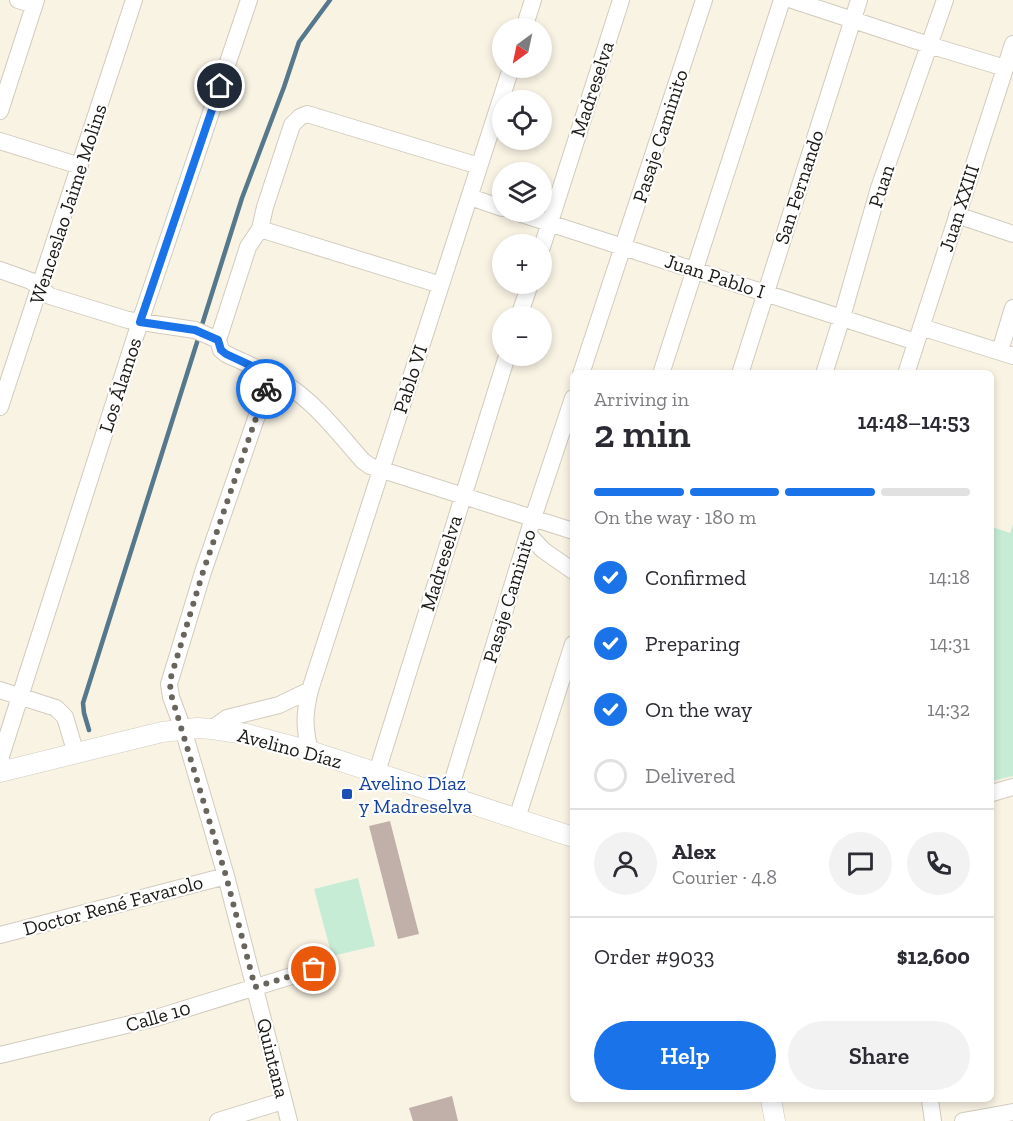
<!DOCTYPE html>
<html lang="en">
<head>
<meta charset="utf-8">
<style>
	body { margin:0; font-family:"Zilla Slab",serif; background:#f2f2f3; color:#2b2b33; height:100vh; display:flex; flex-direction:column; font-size:22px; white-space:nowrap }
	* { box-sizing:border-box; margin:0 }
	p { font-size:20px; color:#7c7c81 }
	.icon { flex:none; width:33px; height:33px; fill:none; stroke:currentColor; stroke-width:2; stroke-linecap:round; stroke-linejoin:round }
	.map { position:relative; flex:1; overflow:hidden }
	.panel { position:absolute; left:570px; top:370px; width:424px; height:732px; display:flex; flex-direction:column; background:#fff; border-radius:9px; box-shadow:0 3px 9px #0003 }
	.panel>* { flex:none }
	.needle { width:39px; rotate:213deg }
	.fabs { position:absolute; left:492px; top:18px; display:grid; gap:12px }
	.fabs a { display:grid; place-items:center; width:60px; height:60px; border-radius:50%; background:#fff; box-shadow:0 3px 9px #0003; font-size:30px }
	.pin { position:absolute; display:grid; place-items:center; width:51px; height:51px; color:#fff; margin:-26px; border:3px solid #fff; border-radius:50%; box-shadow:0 2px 6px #0007 }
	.courier { position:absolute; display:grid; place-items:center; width:60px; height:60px; margin:-30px; border:4px solid #1a73e8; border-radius:50%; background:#fff; color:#222; box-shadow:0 2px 8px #0007 }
	.head em { font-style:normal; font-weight:600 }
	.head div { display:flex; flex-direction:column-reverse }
	.head { display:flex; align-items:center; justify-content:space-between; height:102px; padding:0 24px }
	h1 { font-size:39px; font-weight:600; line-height:45px }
	.bar { display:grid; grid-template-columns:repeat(4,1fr); gap:9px 6px; align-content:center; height:72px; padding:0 24px }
	.bar i { height:8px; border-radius:4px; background:#e1e1e2 }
	.bar .selected { background:#1a73e8 }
	.bar p { grid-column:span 4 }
	.line { display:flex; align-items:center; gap:15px; padding:0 24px; border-top:2px solid #e1e1e2 }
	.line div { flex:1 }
	.round { display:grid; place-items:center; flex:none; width:63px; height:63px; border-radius:32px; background:#f2f2f3 }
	ol { padding:0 24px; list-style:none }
	li { display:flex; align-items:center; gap:18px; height:66px }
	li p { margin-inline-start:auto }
	li .icon { padding:6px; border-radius:50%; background:#1a73e8; color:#fff; stroke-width:4 }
	li:last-child { color:#7c7c81 }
	li i { width:33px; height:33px; border:3px solid #e1e1e2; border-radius:50% }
	.cta { display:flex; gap:12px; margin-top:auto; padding:12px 24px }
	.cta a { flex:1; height:69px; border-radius:36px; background:#1a73e8; color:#fff; font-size:24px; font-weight:600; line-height:69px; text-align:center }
	.cta a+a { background:#f2f2f3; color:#2b2b33 }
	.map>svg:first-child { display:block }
</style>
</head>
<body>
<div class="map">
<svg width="1013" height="1121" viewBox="0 0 1013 1121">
	<rect width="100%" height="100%" fill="#f9f3e4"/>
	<path fill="#c6ecd6" d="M1013 524V776L992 781V527L1010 533Z
		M358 878 375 946 332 956 314 889Z"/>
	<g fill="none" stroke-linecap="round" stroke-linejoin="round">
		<path stroke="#56788c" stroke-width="4.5" d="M201 328 242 198 284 87 299 42 330 0
			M89 730 84 713 83 703 199 336"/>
	</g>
	<path fill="#c1b0aa" d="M390 821 419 934 398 939 369 826Z
		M452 1096 458 1121H413L409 1108Z"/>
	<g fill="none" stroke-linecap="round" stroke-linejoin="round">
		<defs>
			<path id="minor" d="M18 0 34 5
				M792 0 929 45 1005 68
				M524 28 533 0
				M0 111 36 0
				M0 141 80 166
				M470 197 502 208
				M515 212 916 342
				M957 215 1013 234
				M260 229 441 285
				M542 247 621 0
				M0 270 31 281 50 296 128 320 195 330 218 340
				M519 316 530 284
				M921 327 1013 356
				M218 340 248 247 260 229 265 207 292 125 300 117 307 114 479 166
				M218 340 221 350 226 354C245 363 266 371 284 383 316 403 338 433 363 461L370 466 573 531
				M1000 351 1013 308
				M581 374 704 0
				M661 374 782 0
				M740 374 859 0
				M824 374 842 317 879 188 945 0
				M906 374 1013 44
				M271 375 203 572 169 684 171 697 183 729 226 876 289 1121
				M0 407 134 0
				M529 535 543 550 573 571
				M0 690 56 708 65 717 76 754
				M310 690C304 715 304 727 310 751
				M212 729 227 718 279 705 310 690 511 68
				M1 772V756L140 322 249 0
				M377 772 507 356
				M992 793 1013 787
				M448 796 533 518 573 398
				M517 818 573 644
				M0 935 226 876
				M0 1055 156 1018 314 969
				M930 1100 933 1121
				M218 1121 283 1101
				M963 1121 1013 1112"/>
			<path id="tertiary" d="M0 772 162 732 197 728 212 729 246 734 310 751 573 837
				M771 1100 775 1121"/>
		</defs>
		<use href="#minor" stroke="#d1cbbd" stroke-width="18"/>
		<use href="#tertiary" stroke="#d1cbbd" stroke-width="21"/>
		<use href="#minor" stroke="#fff" stroke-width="16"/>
		<use href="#tertiary" stroke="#fff" stroke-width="20"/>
	</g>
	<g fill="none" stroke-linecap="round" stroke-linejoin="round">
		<path stroke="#69655d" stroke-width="6" stroke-dasharray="0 10.8" d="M266 389 203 572 171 677 170 691 226 876 255 987 314 969"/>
		<path stroke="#1a73e8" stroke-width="8" d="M220 86 140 322 195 330 218 340 221 350 226 354 271 375 266 389"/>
	</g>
	<rect fill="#1a4fb4" stroke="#fff" stroke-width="2" x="341" y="788" width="12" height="12" rx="3"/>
	<g text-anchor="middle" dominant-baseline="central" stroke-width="4.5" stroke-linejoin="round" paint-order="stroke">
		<g font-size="20" fill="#1b1914" stroke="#fff">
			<text transform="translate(592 89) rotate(-72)">Madreselva</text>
			<text transform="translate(660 136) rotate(-72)">Pasaje Caminito</text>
			<text transform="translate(881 186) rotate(-72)">Puan</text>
			<text transform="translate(799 187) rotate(-72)">San Fernando</text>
			<text transform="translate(68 204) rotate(-72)">Wenceslao Jaime Molins</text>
			<text transform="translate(959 208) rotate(-72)">Juan XXIII</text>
			<text transform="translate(715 276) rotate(18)">Juan Pablo I</text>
			<text transform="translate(410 379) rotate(-72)">Pablo VI</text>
			<text transform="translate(120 385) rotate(-72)">Los Álamos</text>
			<text transform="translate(441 563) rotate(-73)">Madreselva</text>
			<text transform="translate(509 596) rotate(-73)">Pasaje Caminito</text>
			<text transform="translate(290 748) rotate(15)">Avelino Díaz</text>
			<text transform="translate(113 905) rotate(-15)">Doctor René Favarolo</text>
			<text transform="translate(158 1016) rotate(-16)">Calle 10</text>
			<text transform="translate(273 1058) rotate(76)">Quintana</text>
		</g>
		<g font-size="20" fill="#164399" stroke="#fff" text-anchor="start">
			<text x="359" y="783">Avelino Díaz<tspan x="359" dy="23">y Madreselva</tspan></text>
		</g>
	</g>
</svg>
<div class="fabs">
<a><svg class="needle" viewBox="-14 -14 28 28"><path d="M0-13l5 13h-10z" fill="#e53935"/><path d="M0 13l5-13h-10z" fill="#7c7c81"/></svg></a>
<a><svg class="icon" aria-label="locate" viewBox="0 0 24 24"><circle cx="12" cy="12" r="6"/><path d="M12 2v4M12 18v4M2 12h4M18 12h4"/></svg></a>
<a><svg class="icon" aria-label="layers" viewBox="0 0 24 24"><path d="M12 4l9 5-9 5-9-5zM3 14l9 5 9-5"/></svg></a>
<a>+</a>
<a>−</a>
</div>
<div class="pin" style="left:314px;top:969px;background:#ea580c"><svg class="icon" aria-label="bag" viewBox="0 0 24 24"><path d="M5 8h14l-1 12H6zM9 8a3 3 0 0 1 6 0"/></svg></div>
<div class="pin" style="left:220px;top:86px;background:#1f2937"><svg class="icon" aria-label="home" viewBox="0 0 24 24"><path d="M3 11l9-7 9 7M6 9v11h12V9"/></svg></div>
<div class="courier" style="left:266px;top:389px"><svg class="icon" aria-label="bike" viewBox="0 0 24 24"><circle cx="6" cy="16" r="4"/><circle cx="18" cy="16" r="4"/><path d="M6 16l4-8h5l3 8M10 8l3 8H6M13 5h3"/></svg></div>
<section class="panel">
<div class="head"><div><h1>2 min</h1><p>Arriving in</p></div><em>14:48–14:53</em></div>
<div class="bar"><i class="selected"></i><i class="selected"></i><i class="selected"></i><i></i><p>On the way · 180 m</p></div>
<ol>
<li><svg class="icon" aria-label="check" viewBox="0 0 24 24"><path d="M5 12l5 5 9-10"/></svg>Confirmed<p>14:18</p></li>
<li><svg class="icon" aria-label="check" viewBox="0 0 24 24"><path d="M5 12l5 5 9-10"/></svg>Preparing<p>14:31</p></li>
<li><svg class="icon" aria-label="check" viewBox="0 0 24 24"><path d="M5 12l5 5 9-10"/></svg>On the way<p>14:32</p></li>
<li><i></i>Delivered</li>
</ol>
<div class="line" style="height:108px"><a class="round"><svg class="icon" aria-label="person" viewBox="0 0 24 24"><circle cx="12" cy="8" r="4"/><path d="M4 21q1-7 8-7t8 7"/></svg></a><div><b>Alex</b><p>Courier · 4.8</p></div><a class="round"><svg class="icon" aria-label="chat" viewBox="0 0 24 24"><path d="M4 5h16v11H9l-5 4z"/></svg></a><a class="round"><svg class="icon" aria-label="phone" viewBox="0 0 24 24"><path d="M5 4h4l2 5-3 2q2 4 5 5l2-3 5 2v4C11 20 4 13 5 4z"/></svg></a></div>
<div class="line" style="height:78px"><div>Order #9033</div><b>$12,600</b></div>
<div class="cta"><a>Help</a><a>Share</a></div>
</section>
</div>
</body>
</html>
